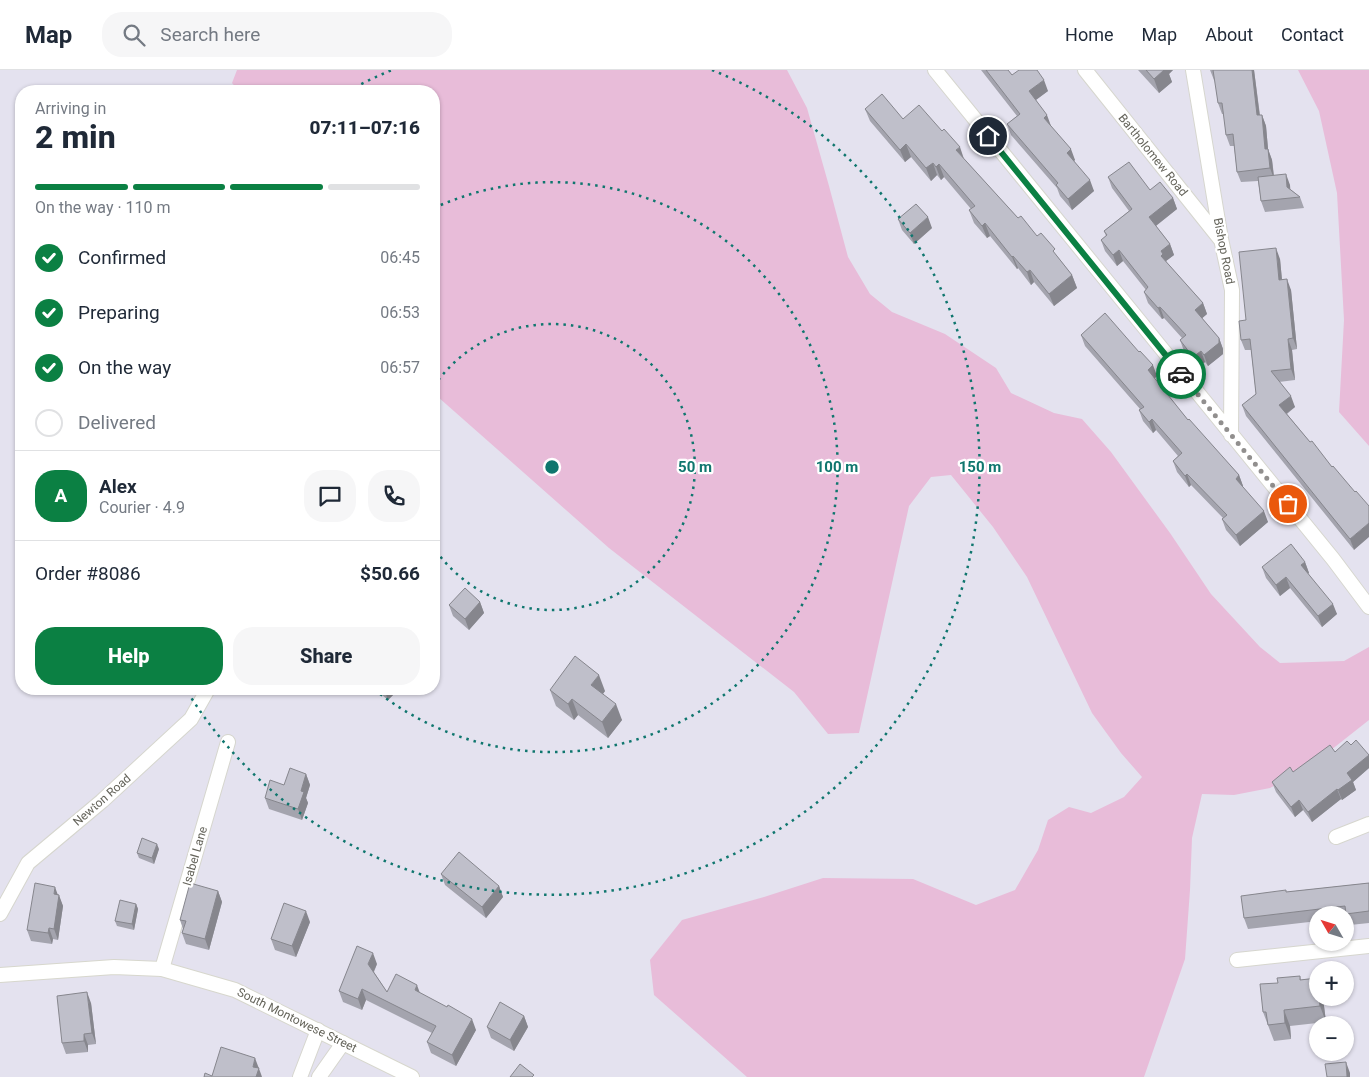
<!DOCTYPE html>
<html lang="en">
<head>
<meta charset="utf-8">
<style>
	body { margin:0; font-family:Roboto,sans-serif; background:#f6f6f7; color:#1f2937; height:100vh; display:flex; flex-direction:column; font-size:19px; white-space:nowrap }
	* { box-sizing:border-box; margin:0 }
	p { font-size:16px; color:#747a83 }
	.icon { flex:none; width:28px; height:28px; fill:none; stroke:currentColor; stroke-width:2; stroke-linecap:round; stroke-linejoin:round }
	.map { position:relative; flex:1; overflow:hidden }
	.sheet { position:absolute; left:15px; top:15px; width:425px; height:610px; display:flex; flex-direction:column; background:#fff; border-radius:20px; box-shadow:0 1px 4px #0004 }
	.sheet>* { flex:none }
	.needle { width:32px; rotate:309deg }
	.fabs { position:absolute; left:1309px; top:836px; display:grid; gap:10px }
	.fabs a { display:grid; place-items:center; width:45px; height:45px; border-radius:50%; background:#fff; box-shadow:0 1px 4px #0004; font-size:25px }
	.pin { position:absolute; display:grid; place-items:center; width:42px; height:42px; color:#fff; margin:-21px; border:2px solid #fff; border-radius:50%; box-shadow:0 1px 5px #0007 }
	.courier { position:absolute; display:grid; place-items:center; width:50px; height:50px; margin:-25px; border:4px solid #0b8043; border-radius:50%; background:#fff; color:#222; box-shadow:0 1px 6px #0007 }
	.head em { font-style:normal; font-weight:800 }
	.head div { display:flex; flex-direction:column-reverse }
	.head { display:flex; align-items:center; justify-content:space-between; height:85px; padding:0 20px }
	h1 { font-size:32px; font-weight:800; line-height:38px }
	.bar { display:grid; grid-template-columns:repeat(4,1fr); gap:8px 5px; align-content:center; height:60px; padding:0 20px }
	.bar i { height:6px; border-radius:4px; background:#e0e1e3 }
	.bar .active { background:#0b8043 }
	.bar p { grid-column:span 4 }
	.line { display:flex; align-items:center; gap:12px; padding:0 20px; border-top:1px solid #e0e1e3 }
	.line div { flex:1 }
	.round { display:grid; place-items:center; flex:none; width:52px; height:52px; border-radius:20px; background:#f6f6f7 }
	ol { padding:0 20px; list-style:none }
	li { display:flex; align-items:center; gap:15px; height:55px }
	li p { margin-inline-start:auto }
	li .icon { padding:5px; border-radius:50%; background:#0b8043; color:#fff; stroke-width:4 }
	li:last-child { color:#747a83 }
	li i { width:28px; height:28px; border:2px solid #e0e1e3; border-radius:50% }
	.button { display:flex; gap:10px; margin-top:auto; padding:10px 20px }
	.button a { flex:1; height:58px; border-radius:20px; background:#0b8043; color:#fff; font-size:20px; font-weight:800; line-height:58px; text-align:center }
	.button a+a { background:#f6f6f7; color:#1f2937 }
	header { display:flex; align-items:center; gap:30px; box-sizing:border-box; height:70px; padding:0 25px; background:#fff; border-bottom:1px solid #e0e1e3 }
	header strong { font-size:24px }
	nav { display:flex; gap:28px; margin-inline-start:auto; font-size:18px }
	.search { width:350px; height:45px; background:#f6f6f7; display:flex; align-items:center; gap:12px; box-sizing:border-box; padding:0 18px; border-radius:20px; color:#747a83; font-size:19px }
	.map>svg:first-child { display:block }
</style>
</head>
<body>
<header>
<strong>Map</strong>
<div class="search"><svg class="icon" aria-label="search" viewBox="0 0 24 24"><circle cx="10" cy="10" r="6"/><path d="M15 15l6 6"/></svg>Search here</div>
<nav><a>Home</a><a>Map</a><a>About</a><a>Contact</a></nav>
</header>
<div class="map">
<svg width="1369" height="1007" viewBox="0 0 1369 1007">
	<rect width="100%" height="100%" fill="#e4e2ef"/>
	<path fill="#e8bcd9" d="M237 0H787L807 38 829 116 848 187 870 224 892 242 945 264 996 298 1011 323 1054 343 1082 349 1111 382 1170 463 1211 524 1260 577 1280 593 1344 591 1369 577V650L1312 695 1270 718 1234 725 1202 724 1192 768 1190 820 1185 889 1144 1007H747L654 925 650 890 682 850 764 827 823 808 913 809 976 835 1015 820 1038 780 1048 750 1069 737 1091 743 1124 727 1142 707 1121 683 1092 643 1027 507 993 457 951 405 931 407 909 436 859 663 828 664 794 622 609 478 438 327 434 316V21H239L232 13Z
		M1298 0H1369V376L1339 342 1344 250 1337 123 1319 41Z"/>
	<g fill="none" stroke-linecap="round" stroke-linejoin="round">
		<defs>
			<path id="minor" d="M935 0 1333 489 1369 537
				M1085 0 1220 169
				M1193 0 1221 169 1232 220 1231 365
				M1336 767 1369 754
				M0 844 28 793 102 731 191 649 208 619
				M1237 890 1369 876
				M162 899 228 672
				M300 1007 318 960
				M319 1007 343 973"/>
			<path id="secondary" d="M0 905 114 897 162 899 235 920 412 1007"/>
		</defs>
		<use href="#minor" stroke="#d6d6ce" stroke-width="16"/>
		<use href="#secondary" stroke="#d7d7cd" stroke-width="16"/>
		<use href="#minor" stroke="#fff" stroke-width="14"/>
		<use href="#secondary" stroke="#fff" stroke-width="14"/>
	</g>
	<path fill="#a4a4ae" d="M981 0H1008L1012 5 1048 21 1036 30 1051 56 1075 90 1074 91 1094 121 1072 140 1060 126 1057 118 1011 65 1007 54 1017 46Z
		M1138 0H1173L1169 4 1172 12 1159 23Z
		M1210 0H1254L1260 45H1262L1266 56 1268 79 1272 90 1274 105 1290 115V119L1300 127 1304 138 1265 142 1261 131 1258 111 1241 112 1237 102 1234 76H1230L1226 65 1224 44H1222L1218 33 1215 9 1214 10Z
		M865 39 903 49 964 89 1018 148 1057 186 1072 205 1077 218 1054 236 1034 212 1031 215 1018 198 1017 199 990 166 987 168 974 153 969 140 971 139 944 107 941 110 937 105 931 111 911 87 905 92 870 51Z
		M1108 107 1150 120 1173 128 1177 139 1156 156 1170 174 1174 185 1166 191 1167 193 1203 233 1207 244 1202 248 1219 268 1223 279V284L1208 296 1205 292 1197 298 1184 281 1180 270 1182 268 1164 248 1162 249 1148 233 1144 222 1146 220 1123 191 1117 196 1105 181 1101 170 1106 166 1104 161 1129 141 1112 118Z
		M898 149 932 158 914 174 902 160Z
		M1280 189 1282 210 1291 220 1297 279 1292 280 1295 310 1279 312 1295 337 1287 344 1310 372 1332 397 1354 480 1246 346 1242 335 1256 324 1251 280H1245L1241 270 1246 250Z
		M1081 265 1157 306 1154 309 1188 350 1239 405 1243 416V417L1268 452 1240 476 1226 460 1222 449 1223 448 1191 415 1189 417 1177 402 1173 391 1178 386 1156 360 1153 363 1143 351 1139 340 1140 339 1085 276Z
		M1305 492 1309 503H1308L1337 544 1322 557 1290 518 1280 526 1266 508 1262 497Z
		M480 532 484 543 469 560 453 546 449 535Z
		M277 619H287L282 624Z
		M375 619H399L388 630Z
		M550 620 605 621 603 624 622 650 608 668 578 645 574 650 556 636Z
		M1351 675 1369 686V698L1353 712 1356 720 1342 730 1341 729 1312 752 1303 740 1295 747 1276 722 1272 712 1335 682Z
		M306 704 310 715 306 728 308 733 302 750 269 739 265 728 284 715Z
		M159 779 154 794 139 788 137 783Z
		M441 804 499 816 503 827 486 848 445 815Z
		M1369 813V853L1350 855 1347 847H1345V845H1318V851L1248 859 1244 848 1286 822Z
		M218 821 222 832 209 880 186 874 182 863 183 859 180 850Z
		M58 824 63 836 58 870 53 869 52 874 31 871 27 860Z
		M136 834 138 839 134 860 117 856 115 851Z
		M310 852 296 887 275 880 271 869Z
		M377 894 374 902 387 922 420 923 476 960 456 996 431 983 427 972 432 963 366 930 362 940 343 932 339 921Z
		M1300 906 1301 910 1317 908 1318 928H1323L1326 952 1290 956 1291 969 1274 971 1263 942 1278 913Z
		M91 933 96 974 88 975V982L66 984 62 973Z
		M524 946 528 957 514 981 491 968 487 957Z"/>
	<path fill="#86868d" d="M1164 0H1173L1169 4 1172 12 1159 23 1154 9Z
		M1252 0H1254L1261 56 1257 45Z
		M1044 10 1048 21 1033 32 1029 21Z
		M1047 45 1051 56 1044 48Z
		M1262 45 1266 56 1269 90 1265 79Z
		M906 74 911 87 905 92 900 80Z
		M960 77 964 89 956 80Z
		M1071 79 1075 90 1071 94 1067 83Z
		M1268 79 1272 90 1274 109 1270 98Z
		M933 93 937 105 931 111 926 98Z
		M939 94 944 107 941 110 936 97Z
		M1286 104 1290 115 1291 128 1287 117Z
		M1090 110 1094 121 1072 140 1068 129Z
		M1173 128 1177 139 1153 158 1149 147Z
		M928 147 932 158 914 174 910 163Z
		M985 153 990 166 987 168 982 156Z
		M1170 174 1174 185 1166 191 1167 195 1161 186V181Z
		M1276 178 1280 189 1283 221 1279 210Z
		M1119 180 1123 191 1117 196 1113 185Z
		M1013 186 1018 198 1017 199 1012 187Z
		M1030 200 1034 212 1031 215 1027 202Z
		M1072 205 1077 218 1054 236 1049 224Z
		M1287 209 1291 220 1297 279 1293 268Z
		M1203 233 1207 244 1199 251 1195 240Z
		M1160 237 1164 248 1162 249 1158 238Z
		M1219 268 1223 279V284L1208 296 1204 285Z
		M1288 269 1292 280 1295 310 1291 299Z
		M1201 281 1205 292 1197 298 1193 287Z
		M1153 295 1157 306 1152 311 1148 300Z
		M1291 326 1295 337 1283 346 1279 335Z
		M1152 349 1156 360 1153 363 1149 352Z
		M1187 404 1191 415 1189 417 1185 406Z
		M1239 405 1243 416 1240 420 1236 409Z
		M1264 441 1268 452 1240 476 1236 465Z
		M1369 453V467L1354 480 1350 469Z
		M1305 492 1309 503 1305 506 1301 495Z
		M1286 507 1290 518 1280 526 1276 515Z
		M480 532 484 543 469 560 465 549Z
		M1333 534 1337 544 1322 557 1318 546Z
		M599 605 605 621 597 632 591 615Z
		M280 619H287L282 624Z
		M384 619H399L388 630Z
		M572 629 578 645 574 650 568 634Z
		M616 634 622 650 608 668 602 652Z
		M1369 685V698L1353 712 1356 720 1342 730 1338 720 1347 703Z
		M306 704 310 715 306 728 308 733 302 750 298 739 301 721Z
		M1337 719 1341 729 1312 752 1308 742Z
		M1299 730 1303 740 1295 747 1291 737Z
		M157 774 159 779 154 794 152 788Z
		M499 816 503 827 486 848 482 837Z
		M55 817 59 828V825L63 836 58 870 54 859V824Z
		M218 821 222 832 209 880 205 869Z
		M136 834 138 839 134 860 132 854Z
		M306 841 310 852 296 887 292 876Z
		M49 858 53 869 52 874 48 863Z
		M373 883 377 894 372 905 368 894Z
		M417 915 421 926 415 920Z
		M362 919 366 930 362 940 358 929Z
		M87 922 91 933 96 974 92 963Z
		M1319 928H1323L1326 952 1320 936Z
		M1284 940 1290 956 1291 969 1285 953Z
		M524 946 528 957 514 981 510 970Z
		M472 949 476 960 456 996 452 985Z
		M84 964 88 975V982L84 971Z
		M255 988 261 1004 262 1007H256L253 997Z
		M1346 992 1350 1003V1007H1347Z"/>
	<path fill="#bfbfca" stroke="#86868d" d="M986 0H1008L1012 5 1019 0H1037L1044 10 1029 21 1047 45 1044 48 1071 79 1067 83 1090 110 1068 129 1056 115 1058 113 1007 54 1020 44Z
		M1146 0H1164L1154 9Z
		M1213 0H1252L1257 45H1262L1265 79H1268L1270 98 1237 102 1233 64 1226 65 1222 33H1218Z
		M882 24 903 49 919 35 942 61 944 59 960 77 956 80 1018 148 1021 146 1037 166 1041 163 1055 179 1053 181 1072 205 1049 224 1030 200 1027 202 1013 186 1012 187 985 153 982 156 969 140 975 136 939 94 936 97 933 93 926 98 906 74 900 80 865 39Z
		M1129 92 1150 120 1160 112 1173 128 1149 147 1170 174 1161 181 1163 184 1161 186 1203 233 1195 240 1219 268V273L1204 285 1201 281 1193 287 1180 270 1186 265 1160 237 1158 238 1144 222 1148 217 1119 180 1113 185 1101 170 1107 165 1104 161 1132 139 1108 107Z
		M1286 104 1287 117 1300 127 1261 131 1258 107Z
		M916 134 928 147 910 163 898 149Z
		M1276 178 1279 210 1287 209 1293 268 1288 269 1291 299 1271 301 1291 326 1279 335 1310 372 1312 371 1332 397 1333 396 1355 422 1356 421 1369 436V453L1350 469 1242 335 1256 324 1250 269 1241 270 1239 251 1246 250 1239 182Z
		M1105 243 1139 282 1140 281 1153 295 1148 300 1188 350 1189 349 1239 405 1236 409 1264 441 1236 465 1222 449 1227 445 1187 404 1185 406 1173 391 1182 383 1152 349 1149 352 1139 340 1144 337 1081 265Z
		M1291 474 1305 492 1301 495 1333 534 1318 546 1286 507 1276 515 1262 497Z
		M465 518 480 532 465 549 449 535Z
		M575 586 599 605 591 615 616 634 602 652 572 629 568 634 550 620Z
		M1356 670 1369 685 1347 703 1352 710 1338 720 1337 719 1308 742 1299 730 1291 737 1272 712 1290 697 1293 702 1330 675 1335 682 1347 671 1351 675Z
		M290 698 306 704 301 721 304 722 298 739 265 728 270 710 284 715Z
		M142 768 157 774 152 788 137 783Z
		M459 782 499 816 482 837 441 804Z
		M35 813 55 817 54 824 59 825 54 859 49 858 48 863 27 860Z
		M190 813 218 821 205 869 182 863 186 851 180 850Z
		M1369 813V841L1346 844 1345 836 1244 848 1241 826 1286 820V822Z
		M120 830 136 834 132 854 115 851Z
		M284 833 306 841 292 876 271 869Z
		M357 876 373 883 368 894 387 922 396 904 417 915 415 920 447 937 448 935 472 949 452 985 427 972 436 956 362 919 358 929 339 921Z
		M1300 906V910L1317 908 1318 928H1319L1320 936 1284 940 1285 953 1268 955 1266 942H1263L1260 914 1278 913 1277 908Z
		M87 922 92 963 84 964V971L62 973 57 926Z
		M500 932 524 946 510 970 487 957Z
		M221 977 255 988 253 997 259 998 256 1007H204L205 1003 212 1006Z
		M1346 992 1347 1007H1327L1325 994Z
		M520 994 534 1005 532 1007H510Z"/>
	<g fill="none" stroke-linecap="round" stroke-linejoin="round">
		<path stroke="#918f8e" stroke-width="5" stroke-dasharray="0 9" d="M1181 304 1288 434"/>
		<path stroke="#0b8043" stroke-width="6" d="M988 66 1181 304"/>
	</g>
	<g fill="none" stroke="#0f766e" stroke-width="2.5" stroke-dasharray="2.5 5">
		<path d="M434 316A143 143 0 1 1 434 478"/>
		<path d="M434 138A285 285 0 1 1 375 620"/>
		<path d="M348 21A428 428 0 0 1 392 0M712 0A428 428 0 1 1 187 621"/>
	</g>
	<g text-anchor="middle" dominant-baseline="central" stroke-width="4.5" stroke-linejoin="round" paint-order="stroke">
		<g font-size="12" fill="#64635a" stroke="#fff">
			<text transform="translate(1153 85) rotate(51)">Bartholomew Road</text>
			<text transform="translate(1224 181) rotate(79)">Bishop Road</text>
			<text transform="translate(102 730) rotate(-41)">Newton Road</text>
			<text transform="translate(195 786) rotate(-74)">Isabel Lane</text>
			<text transform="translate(297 950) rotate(26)">South Montowese Street</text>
		</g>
	</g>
	<circle cx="552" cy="397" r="8" fill="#0f766e" stroke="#fff" stroke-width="2.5"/>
	<g font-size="15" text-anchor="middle" font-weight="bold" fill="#0f766e" stroke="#fff" stroke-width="4.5" stroke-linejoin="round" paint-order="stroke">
		<text x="695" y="402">50 m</text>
		<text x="837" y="402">100 m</text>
		<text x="980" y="402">150 m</text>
	</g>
</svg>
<div class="fabs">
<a><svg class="needle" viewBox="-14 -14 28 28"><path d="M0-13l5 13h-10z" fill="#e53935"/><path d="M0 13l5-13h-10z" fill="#747a83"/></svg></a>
<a>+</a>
<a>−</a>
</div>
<div class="pin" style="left:1288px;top:434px;background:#ea580c"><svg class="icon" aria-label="bag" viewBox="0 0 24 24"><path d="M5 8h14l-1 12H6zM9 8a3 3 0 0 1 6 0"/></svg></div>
<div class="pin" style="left:988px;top:66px;background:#1f2937"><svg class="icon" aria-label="home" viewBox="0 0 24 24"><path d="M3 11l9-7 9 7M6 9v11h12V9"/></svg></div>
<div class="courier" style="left:1181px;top:304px"><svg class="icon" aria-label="car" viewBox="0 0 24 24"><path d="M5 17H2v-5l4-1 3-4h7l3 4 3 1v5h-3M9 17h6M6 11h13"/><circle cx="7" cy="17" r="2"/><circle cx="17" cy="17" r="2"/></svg></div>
<section class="sheet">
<div class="head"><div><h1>2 min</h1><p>Arriving in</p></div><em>07:11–07:16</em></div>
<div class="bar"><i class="active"></i><i class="active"></i><i class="active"></i><i></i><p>On the way · 110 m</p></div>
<ol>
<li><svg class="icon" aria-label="check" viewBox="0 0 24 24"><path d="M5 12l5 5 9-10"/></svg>Confirmed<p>06:45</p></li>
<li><svg class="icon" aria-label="check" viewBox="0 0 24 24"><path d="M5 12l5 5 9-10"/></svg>Preparing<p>06:53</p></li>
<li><svg class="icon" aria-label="check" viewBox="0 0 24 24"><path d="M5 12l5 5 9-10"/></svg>On the way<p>06:57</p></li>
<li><i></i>Delivered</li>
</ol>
<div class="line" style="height:90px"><b class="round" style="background:#0b8043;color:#fff">A</b><div><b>Alex</b><p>Courier · 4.9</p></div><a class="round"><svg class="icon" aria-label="chat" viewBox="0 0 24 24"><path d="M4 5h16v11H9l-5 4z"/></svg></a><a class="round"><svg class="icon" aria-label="phone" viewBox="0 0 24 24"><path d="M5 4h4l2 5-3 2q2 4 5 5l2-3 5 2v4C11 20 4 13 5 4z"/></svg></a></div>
<div class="line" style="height:65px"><div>Order #8086</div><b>$50.66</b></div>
<div class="button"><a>Help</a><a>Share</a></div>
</section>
</div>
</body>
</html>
